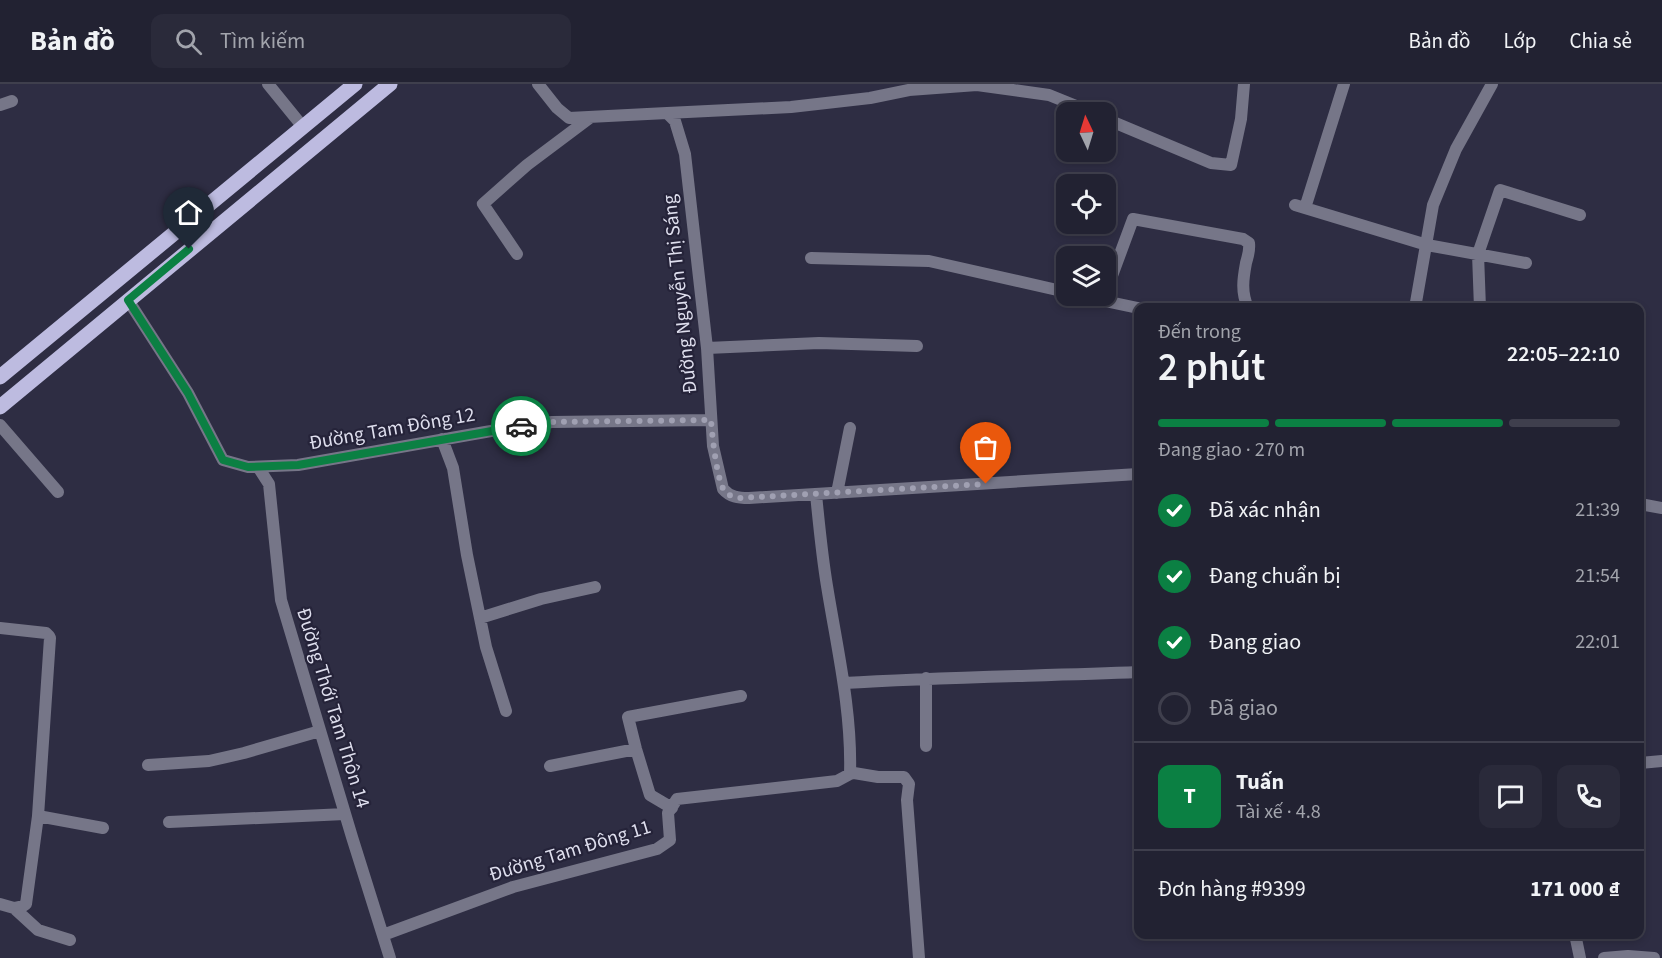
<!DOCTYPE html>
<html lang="vi">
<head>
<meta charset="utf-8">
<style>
	body { margin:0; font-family:"Source Sans 3",sans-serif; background:#2a2a3a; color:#f1f3f6; height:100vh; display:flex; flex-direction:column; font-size:22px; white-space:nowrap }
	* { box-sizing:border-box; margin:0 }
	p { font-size:20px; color:#a2a4ac }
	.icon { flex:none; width:33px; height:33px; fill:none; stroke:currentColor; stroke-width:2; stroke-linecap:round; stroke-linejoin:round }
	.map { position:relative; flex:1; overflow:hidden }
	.side { position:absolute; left:1134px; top:219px; width:510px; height:636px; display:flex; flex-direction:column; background:#222232; border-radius:12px; box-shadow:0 3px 9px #0003,0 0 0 2px #3f3f4d }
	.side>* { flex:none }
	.needle { width:39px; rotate:356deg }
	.buttons { position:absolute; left:1056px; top:18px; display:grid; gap:12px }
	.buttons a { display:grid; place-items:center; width:60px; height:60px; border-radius:12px; background:#222232; box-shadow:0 3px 9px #0003,0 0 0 2px #3f3f4d; font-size:30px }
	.pin { position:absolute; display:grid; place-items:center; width:51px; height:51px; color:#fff; margin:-62px -26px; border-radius:50% 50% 50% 0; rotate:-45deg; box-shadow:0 0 6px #0007 }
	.pin .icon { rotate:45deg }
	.courier { position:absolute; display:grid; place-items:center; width:60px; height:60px; margin:-30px; border:4px solid #0b8043; border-radius:50%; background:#fff; color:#222; box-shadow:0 2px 8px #0007 }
	.overview em { font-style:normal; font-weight:600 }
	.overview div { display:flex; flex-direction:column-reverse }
	.overview { display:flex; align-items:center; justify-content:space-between; height:102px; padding:0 24px }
	h1 { font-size:39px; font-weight:600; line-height:45px }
	.bar { display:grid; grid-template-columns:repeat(4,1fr); gap:9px 6px; align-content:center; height:72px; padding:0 24px }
	.bar i { height:8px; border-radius:4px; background:#3f3f4d }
	.bar .current { background:#0b8043 }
	.bar p { grid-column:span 4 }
	.line { display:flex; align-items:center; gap:15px; padding:0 24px; border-top:2px solid #3f3f4d }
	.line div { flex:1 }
	.round { display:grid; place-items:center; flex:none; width:63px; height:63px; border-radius:12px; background:#2a2a3a }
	ol { padding:0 24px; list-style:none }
	li { display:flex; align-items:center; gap:18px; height:66px }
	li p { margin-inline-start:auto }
	li .icon { padding:6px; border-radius:50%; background:#0b8043; color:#fff; stroke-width:4 }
	li:last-child { color:#a2a4ac }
	li i { width:33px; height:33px; border:3px solid #3f3f4d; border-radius:50% }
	header { display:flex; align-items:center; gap:36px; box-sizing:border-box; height:84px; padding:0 30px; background:#222232; border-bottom:2px solid #3f3f4d }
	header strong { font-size:28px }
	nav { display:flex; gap:33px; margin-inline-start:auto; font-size:21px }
	.search { width:420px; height:54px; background:#2a2a3a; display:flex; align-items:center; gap:15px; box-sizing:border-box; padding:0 21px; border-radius:12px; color:#a2a4ac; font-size:22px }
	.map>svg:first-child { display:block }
</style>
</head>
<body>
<header>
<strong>Bản đồ</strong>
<div class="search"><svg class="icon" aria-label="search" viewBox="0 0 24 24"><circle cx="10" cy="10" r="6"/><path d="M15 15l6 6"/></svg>Tìm kiếm</div>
<nav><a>Bản đồ</a><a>Lớp</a><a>Chia sẻ</a></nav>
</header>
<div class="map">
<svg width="1662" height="874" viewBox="0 0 1662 874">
	<rect width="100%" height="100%" fill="#2e2d43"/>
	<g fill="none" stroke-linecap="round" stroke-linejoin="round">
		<path stroke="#767688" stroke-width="12" d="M268 0 303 43
			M538 0 557 24 569 34 667 29 675 37 685 70 707 264 713 362 723 405C730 413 738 414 749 414L1138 390
			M0 21 12 17
			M667 29 791 23 870 14 909 6 977 1 1049 11 1091 28
			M1106 35 1211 79 1231 81 1241 35 1244 0
			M1295 121 1427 161 1526 179
			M1305 124 1344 0
			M517 170 483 120 527 81 591 33
			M811 174 929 177 1066 208
			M1106 208 1133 135 1243 155 1249 159C1250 167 1248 171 1246 179 1243 195 1241 208 1248 224
			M1081 212 1138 224
			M128 216 188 309 223 376 248 383 298 381 508 344 552 338 711 336
			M1415 224 1433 121 1456 65 1492 0
			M1480 224 1478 170 1500 106 1580 131
			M707 264 819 259 917 262
			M0 341 58 408
			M442 355 453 384 467 471 486 563 506 627
			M258 383 269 400 281 516 352 753 390 874
			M837 409 850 344
			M1640 420 1662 424
			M480 534 541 515 595 503
			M0 544 46 549 49 552 50 554 38 732
			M926 594V662
			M844 599C942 593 1040 592 1138 588
			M1640 679 1662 677
			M148 681 209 677 244 669 320 647
			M550 682 636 665
			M850 690 854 689 878 693H904L909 700 907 716 919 874
			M672 724 650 711 636 665 628 633 741 612
			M169 738 345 730
			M0 820 14 824 38 846 70 856
			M14 824 23 822 26 820 38 732 103 744
			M1575 850 1580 874
			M383 851 513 803 657 765 670 756 668 729 677 715 837 697 850 690C852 627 837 564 827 502 822 472 819 441 816 410
			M1604 874 1628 872 1654 874"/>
		<path stroke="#bdbbe0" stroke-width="15" d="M0 293 355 0
			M0 323 390 0"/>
	</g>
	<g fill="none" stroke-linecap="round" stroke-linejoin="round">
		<path stroke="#a0a0b2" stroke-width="6" stroke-dasharray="0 10.8" d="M521 342 552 338 711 336C712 350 717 401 726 409 730 412 735 413 740 414L986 400"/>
		<path stroke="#0b8043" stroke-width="8" d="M189 165 128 216 188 309 223 376 248 383 298 381 521 342"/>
	</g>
	<g text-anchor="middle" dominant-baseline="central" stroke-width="4.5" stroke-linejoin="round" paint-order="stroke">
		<g font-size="20" fill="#dedeed" stroke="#252339">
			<text transform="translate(680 210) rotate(-96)">Đường Nguyễn Thị Sáng</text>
			<text transform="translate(392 345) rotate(-10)">Đường Tam Đông 12</text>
			<text transform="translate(333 624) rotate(73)">Đường Thới Tam Thôn 14</text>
			<text transform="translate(570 767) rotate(-17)">Đường Tam Đông 11</text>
		</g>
	</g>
</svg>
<div class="buttons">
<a><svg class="needle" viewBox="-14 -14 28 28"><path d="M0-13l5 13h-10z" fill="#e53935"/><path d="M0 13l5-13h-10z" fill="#a2a4ac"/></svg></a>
<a><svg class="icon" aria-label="locate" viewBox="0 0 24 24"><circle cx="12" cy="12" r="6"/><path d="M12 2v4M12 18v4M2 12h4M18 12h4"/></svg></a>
<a><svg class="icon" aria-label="layers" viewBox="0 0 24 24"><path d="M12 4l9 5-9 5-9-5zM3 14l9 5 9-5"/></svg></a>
</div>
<div class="pin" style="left:986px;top:400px;background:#ea580c"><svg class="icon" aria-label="bag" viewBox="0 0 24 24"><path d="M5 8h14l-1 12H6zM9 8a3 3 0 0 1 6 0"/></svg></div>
<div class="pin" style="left:189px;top:165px;background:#1f2937"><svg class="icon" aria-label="home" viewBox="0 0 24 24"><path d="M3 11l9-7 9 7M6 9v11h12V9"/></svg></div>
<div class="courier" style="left:521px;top:342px"><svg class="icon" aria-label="car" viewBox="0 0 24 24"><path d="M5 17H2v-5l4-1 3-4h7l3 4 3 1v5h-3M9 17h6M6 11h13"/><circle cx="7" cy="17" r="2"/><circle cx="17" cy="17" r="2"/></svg></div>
<section class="side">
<div class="overview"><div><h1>2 phút</h1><p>Đến trong</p></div><em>22:05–22:10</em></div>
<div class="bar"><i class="current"></i><i class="current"></i><i class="current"></i><i></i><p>Đang giao · 270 m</p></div>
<ol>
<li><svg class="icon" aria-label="check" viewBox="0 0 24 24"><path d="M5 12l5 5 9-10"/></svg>Đã xác nhận<p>21:39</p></li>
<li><svg class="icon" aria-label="check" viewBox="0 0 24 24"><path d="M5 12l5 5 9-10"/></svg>Đang chuẩn bị<p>21:54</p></li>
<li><svg class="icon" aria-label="check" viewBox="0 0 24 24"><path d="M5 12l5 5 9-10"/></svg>Đang giao<p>22:01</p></li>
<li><i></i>Đã giao</li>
</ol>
<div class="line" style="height:108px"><b class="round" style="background:#0b8043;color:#fff">T</b><div><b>Tuấn</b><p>Tài xế · 4.8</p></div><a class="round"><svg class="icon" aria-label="chat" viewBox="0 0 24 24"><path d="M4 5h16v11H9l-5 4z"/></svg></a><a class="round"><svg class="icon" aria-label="phone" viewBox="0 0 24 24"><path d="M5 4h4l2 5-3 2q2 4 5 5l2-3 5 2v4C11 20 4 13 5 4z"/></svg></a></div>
<div class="line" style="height:78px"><div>Đơn hàng #9399</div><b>171 000 ₫</b></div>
</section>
</div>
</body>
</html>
